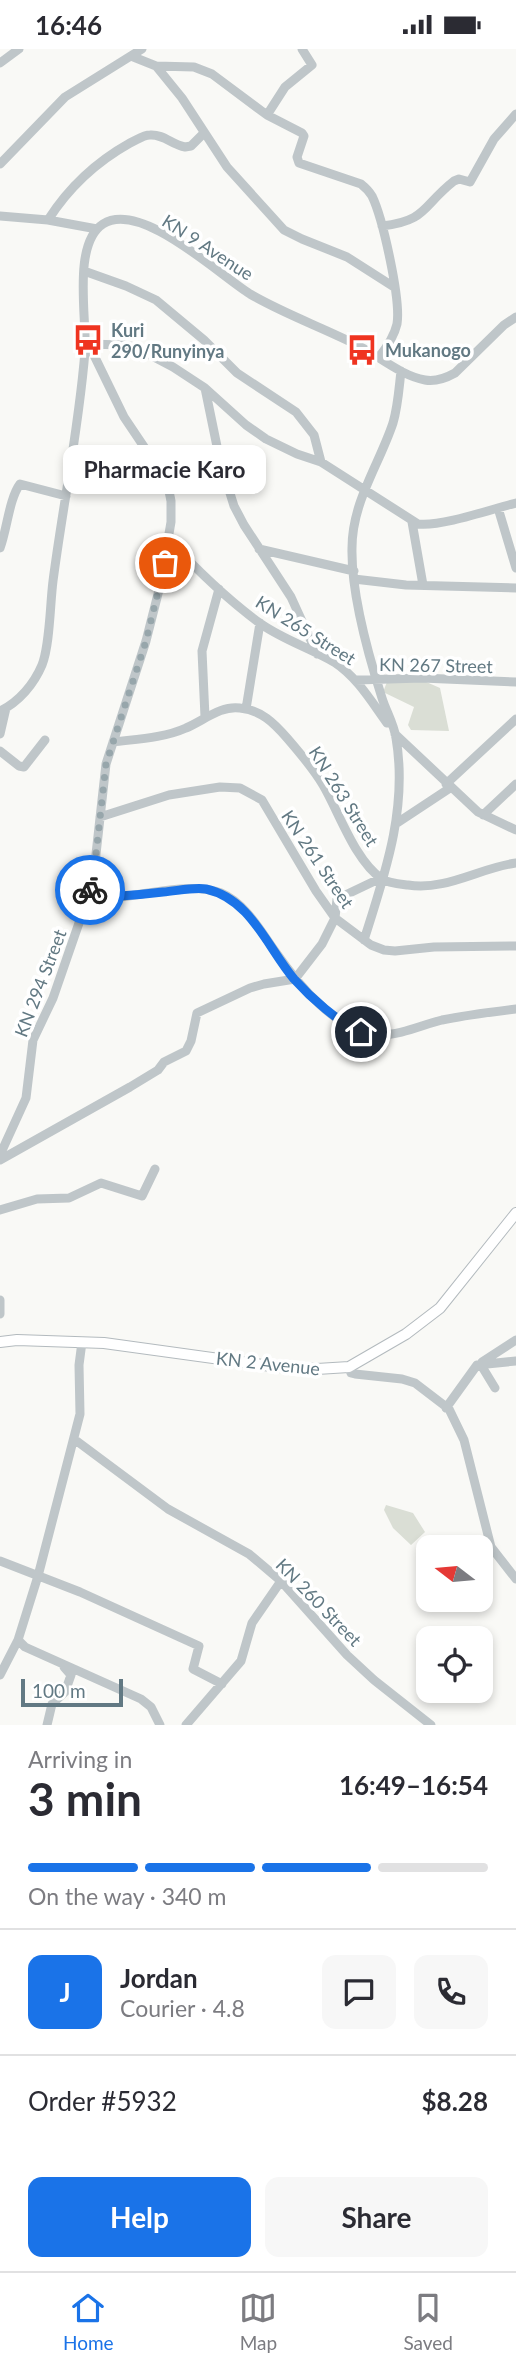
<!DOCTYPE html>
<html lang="en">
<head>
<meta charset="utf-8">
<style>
	body { margin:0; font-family:Lato,sans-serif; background:#f7f7f7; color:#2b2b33; height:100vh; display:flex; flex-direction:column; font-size:26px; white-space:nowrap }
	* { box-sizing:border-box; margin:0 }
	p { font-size:23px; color:#7c7c81 }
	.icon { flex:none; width:38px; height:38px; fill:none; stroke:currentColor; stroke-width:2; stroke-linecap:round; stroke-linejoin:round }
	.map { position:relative; height:1676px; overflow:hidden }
	.panel { display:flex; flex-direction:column; background:#fff; flex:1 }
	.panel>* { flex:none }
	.needle { width:46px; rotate:286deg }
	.buttons { position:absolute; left:416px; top:1486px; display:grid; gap:14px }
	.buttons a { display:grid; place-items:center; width:77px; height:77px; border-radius:14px; background:#fff; box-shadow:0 4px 10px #0003; font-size:35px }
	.scale { position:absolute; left:21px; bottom:18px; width:102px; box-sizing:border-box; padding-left:7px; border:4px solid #627983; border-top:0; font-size:19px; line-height:24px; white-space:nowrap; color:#627983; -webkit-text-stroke:5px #fff; paint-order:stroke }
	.pin { position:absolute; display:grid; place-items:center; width:60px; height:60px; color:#fff; margin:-30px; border:4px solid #fff; border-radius:50%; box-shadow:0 2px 7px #0007 }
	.courier { position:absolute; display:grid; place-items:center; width:70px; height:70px; margin:-35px; border:5px solid #1a73e8; border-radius:50%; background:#fff; color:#222; box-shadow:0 2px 9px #0007 }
	.bubble { position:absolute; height:49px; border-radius:14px; background:#fff; box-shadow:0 4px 10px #0003; font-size:23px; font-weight:700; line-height:49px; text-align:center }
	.headline em { font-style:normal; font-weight:700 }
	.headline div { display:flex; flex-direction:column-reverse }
	.headline { display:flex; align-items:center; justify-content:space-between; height:119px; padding:0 28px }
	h1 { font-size:46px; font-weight:700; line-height:52px }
	.bar { display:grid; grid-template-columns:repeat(4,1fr); gap:10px 7px; align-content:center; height:84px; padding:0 28px }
	.bar i { height:9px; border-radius:5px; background:#e1e1e2 }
	.bar .active { background:#1a73e8 }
	.bar p { grid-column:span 4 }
	.line { display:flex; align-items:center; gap:18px; padding:0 28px; border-top:2px solid #e1e1e2 }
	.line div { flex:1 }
	.round { display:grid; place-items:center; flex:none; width:74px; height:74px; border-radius:14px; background:#f7f7f7 }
	.cta { display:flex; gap:14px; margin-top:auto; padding:14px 28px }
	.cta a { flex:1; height:80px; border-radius:14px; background:#1a73e8; color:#fff; font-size:28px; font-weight:700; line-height:80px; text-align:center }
	.cta a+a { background:#f7f7f7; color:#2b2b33 }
	.status { display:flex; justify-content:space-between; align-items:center; height:49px; padding:0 35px; background:#fff; direction:ltr }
	.status svg { height:19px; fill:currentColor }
	.tabs { display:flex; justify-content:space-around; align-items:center; height:98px; border-top:2px solid #e1e1e2; background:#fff; font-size:19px; color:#7c7c81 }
	.tabs a { display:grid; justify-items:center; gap:4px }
	.tabs .active { color:#1a73e8 }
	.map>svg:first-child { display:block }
</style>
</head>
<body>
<div class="status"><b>16:46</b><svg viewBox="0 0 49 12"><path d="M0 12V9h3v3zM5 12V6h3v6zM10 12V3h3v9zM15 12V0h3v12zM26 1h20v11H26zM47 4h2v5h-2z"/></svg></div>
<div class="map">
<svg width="516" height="1676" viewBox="0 0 516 1676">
	<rect width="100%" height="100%" fill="#f9f9f6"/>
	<path fill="#daded5" d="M424 632 440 639 449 682 411 681 408 676 414 658 383 643 387 633Z
		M386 1456 413 1464 425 1483 411 1496 393 1479 384 1461Z"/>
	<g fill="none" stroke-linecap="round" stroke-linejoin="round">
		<defs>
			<path id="major" d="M0 1293 17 1291 104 1294 278 1318 317 1320 349 1318 406 1285 440 1259 516 1164"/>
		</defs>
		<use href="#major" stroke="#b3babe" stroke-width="12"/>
		<path stroke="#bfc6c9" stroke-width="9" d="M131 7 156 17 182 49 227 118 284 181 302 190 347 208 394 238
			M0 14 19 0
			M156 17 194 18 212 25 267 66 302 84 304 87 297 108 299 114 361 135C366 139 369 142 372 147 383 170 401 251 397 275 394 288 387 298 379 308
			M267 66 285 38 312 16 302 0
			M0 115 65 48 142 0
			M0 167 48 171 97 180
			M48 171C69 138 96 113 130 94 137 91 143 86 150 86 164 85 172 96 185 98L191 97 204 84
			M382 177C427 172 422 157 454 132L459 130 470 133 494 90 516 65
			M84 222 126 237 156 251 204 291 237 324 296 363 314 386 321 413
			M87 295 124 296 135 298 173 318 205 339 246 376 266 390 297 405 321 413 418 475C441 478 492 460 516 454
			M205 339 220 412 234 457 244 476 291 548 317 605
			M498 459 516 519
			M412 473 423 536
			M169 491C197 521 228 551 261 575 284 591 310 599 334 613 357 628 371 652 387 674
			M0 499C7 481 9 450 20 435L66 447
			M259 500 354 522
			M354 530 406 536 516 539
			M356 631 422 629 516 633
			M246 660 260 574
			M0 662C19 653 34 635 42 616 50 596 50 555 53 532 63 455 79 379 85 302 87 270 72 195 103 175 141 151 218 225 250 245 284 265 324 279 359 297 380 308 402 327 425 331 436 333 446 329 455 324L504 276 516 268
			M205 668 202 602 219 540
			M0 685 6 659
			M395 685 478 763 516 781
			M113 693C137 690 164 689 186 679 203 672 221 656 240 659 261 661 274 674 287 689 300 704 313 719 323 736 339 763 355 812 382 830 388 834 400 835 408 836 446 842 479 819 516 814
			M0 702 19 717 24 718 45 691
			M446 735 516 670
			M483 766 516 735
			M100 768 169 746 220 738 240 739 262 751 316 842 335 869 371 896 384 901 395 902 434 898 516 897
			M397 774 450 739
			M88 848C99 848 110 849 120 848 150 845 193 833 221 844 245 854 260 881 275 902 297 934 338 985 380 986 401 986 422 976 442 971 466 966 491 963 516 960
			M364 891C385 825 408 759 396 689 394 675 386 662 382 649 368 605 351 545 352 499 352 453 379 416 393 374 398 357 399 339 401 322
			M0 1106 26 1049 33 991 53 949 88 848 95 814 106 715 146 592 160 537 171 473V452L167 432 124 368 89 296
			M0 1111 130 1038 158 1021 164 1013 186 1002 191 992 197 964 250 939 264 935 295 930 322 895 335 869 337 850 381 829
			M0 1161 37 1150 69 1149 101 1134 142 1147 155 1120
			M0 1251V1265
			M82 1293 79 1316 80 1365 38 1527 18 1591 25 1598 141 1650 151 1658 160 1676
			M482 1313 516 1291
			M481 1316 495 1339
			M349 1318 351 1324 355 1325 402 1330 415 1334 449 1360 464 1391 491 1498 516 1530
			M446 1359 477 1316 516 1312
			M74 1390 168 1460 249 1505 281 1532 347 1606 374 1631 431 1676
			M0 1512 80 1543 199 1597 193 1620 222 1635
			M0 1626 18 1591
			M47 1676 52 1655 65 1643 71 1626 64 1618
			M186 1676 241 1612 252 1574 281 1532"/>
		<use href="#major" stroke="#fff" stroke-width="10"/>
	</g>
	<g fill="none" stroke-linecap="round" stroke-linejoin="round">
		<path stroke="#97a6ab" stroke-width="7" stroke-dasharray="0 12.6" d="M90 841 95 814 106 715 146 592 165 514"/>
		<path stroke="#1a73e8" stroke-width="9" d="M90 841 88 848C113 848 138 846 163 843 177 842 193 838 206 840 251 850 267 898 294 930 311 949 338 973 361 983"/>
	</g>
	<defs>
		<symbol id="bus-bare" viewBox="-9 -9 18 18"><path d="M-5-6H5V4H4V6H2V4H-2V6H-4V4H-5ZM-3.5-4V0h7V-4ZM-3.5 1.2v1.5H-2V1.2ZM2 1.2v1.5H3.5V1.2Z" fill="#ef3420" stroke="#fff" stroke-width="2.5" paint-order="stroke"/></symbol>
	</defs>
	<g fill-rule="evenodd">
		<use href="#bus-bare" x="66" y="269" width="44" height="44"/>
		<use href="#bus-bare" x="340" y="279" width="44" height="44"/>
	</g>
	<g text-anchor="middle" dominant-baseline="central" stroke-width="7" stroke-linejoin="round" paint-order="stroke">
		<g font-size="18" fill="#627983" stroke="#fff">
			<text transform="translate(208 198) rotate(33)">KN 9 Avenue</text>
			<text transform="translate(306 581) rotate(32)">KN 265 Street</text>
			<text transform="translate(436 616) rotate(1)">KN 267 Street</text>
			<text transform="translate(344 747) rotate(58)">KN 263 Street</text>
			<text transform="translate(318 810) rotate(56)">KN 261 Street</text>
			<text transform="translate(40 934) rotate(-69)">KN 294 Street</text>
			<text transform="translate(268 1314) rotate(6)">KN 2 Avenue</text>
			<text transform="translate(319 1553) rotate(46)">KN 260 Street</text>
		</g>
		<g font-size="18" font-weight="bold" fill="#627983" stroke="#fff" text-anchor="start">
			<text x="111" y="281">Kuri<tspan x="111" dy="21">290/Runyinya</tspan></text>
			<text x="385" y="301">Mukanogo</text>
		</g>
	</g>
</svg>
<div class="buttons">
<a><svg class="needle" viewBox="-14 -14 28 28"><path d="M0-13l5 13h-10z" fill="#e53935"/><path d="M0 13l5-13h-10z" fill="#7c7c81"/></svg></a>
<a><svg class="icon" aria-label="locate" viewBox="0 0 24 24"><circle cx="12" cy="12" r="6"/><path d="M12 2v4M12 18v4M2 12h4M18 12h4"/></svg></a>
</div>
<div class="scale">100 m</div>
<div class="pin" style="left:165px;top:514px;background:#ea580c"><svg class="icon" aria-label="bag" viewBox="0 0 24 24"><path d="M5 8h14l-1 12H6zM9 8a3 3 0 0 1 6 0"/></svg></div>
<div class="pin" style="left:361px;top:983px;background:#1f2937"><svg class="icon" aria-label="home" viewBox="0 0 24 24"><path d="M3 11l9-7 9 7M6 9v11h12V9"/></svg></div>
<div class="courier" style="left:90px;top:841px"><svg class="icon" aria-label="bike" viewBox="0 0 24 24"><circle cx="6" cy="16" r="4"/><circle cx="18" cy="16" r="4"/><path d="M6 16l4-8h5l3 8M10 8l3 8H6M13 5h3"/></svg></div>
<div class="bubble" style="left:63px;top:396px;width:203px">Pharmacie Karo</div>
</div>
<section class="panel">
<div class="headline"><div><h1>3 min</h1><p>Arriving in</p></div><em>16:49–16:54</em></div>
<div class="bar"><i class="active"></i><i class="active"></i><i class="active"></i><i></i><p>On the way · 340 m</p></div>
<div class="line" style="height:126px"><b class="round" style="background:#1a73e8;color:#fff">J</b><div><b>Jordan</b><p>Courier · 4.8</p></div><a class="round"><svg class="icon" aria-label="chat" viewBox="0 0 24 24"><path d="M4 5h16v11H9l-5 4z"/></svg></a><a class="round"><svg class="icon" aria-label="phone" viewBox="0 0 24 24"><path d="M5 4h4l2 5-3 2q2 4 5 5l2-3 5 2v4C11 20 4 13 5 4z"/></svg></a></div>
<div class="line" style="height:91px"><div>Order #5932</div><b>$8.28</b></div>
<div class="cta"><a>Help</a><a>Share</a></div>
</section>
<nav class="tabs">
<a class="active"><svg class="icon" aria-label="home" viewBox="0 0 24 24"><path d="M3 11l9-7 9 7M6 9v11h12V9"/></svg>Home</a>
<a><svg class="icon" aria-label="map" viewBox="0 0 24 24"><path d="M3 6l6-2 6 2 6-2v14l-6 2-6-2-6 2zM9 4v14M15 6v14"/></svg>Map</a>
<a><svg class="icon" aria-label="saved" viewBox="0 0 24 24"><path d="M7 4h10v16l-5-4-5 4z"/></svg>Saved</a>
</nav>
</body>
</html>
